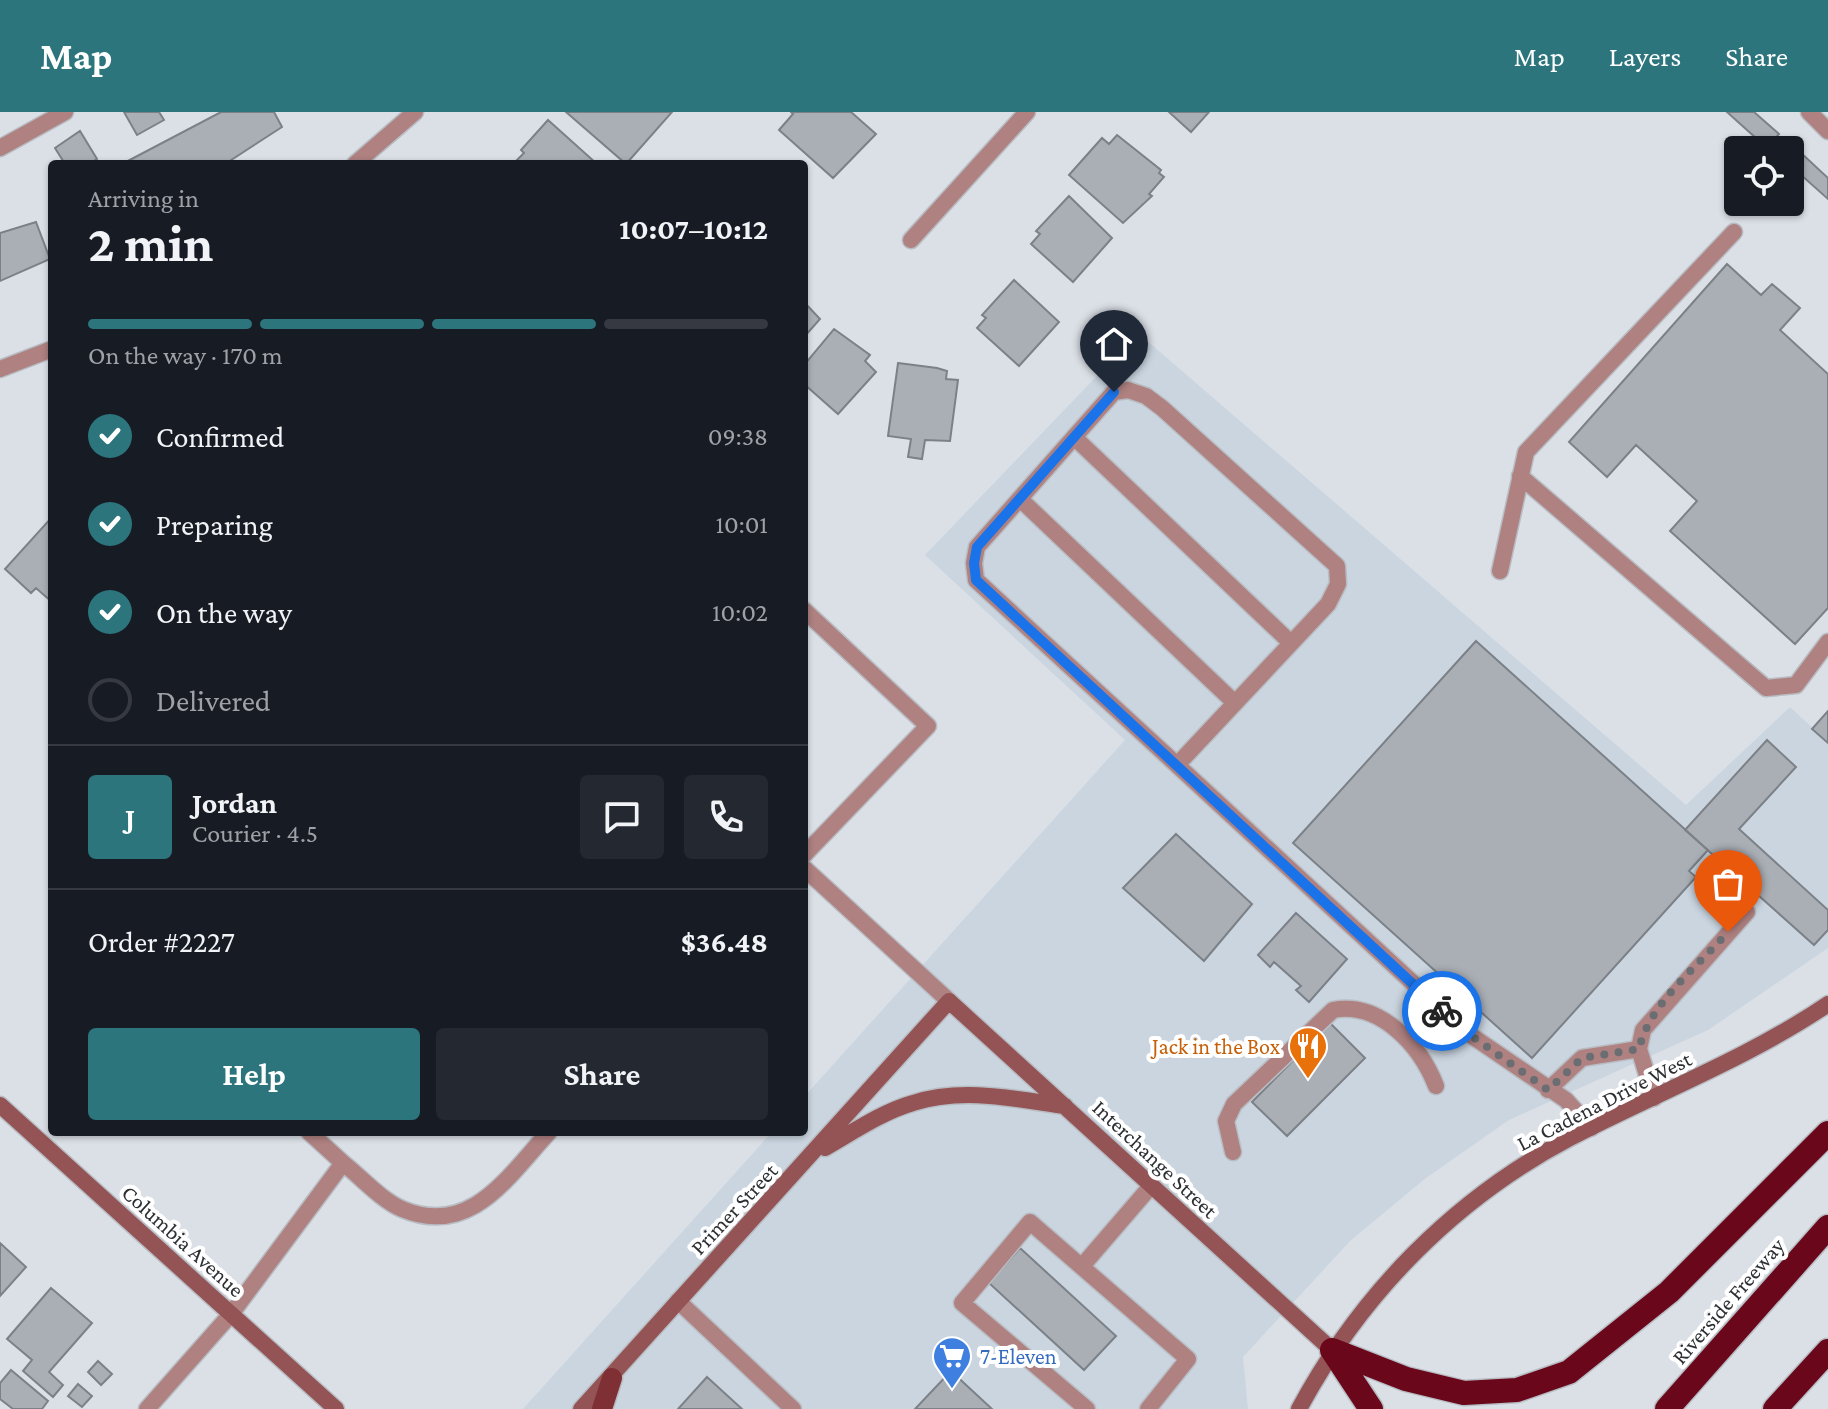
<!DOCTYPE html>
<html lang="en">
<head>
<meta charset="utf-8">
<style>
	body { margin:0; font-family:"Crimson Pro",serif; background:#242831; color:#f1f3f6; height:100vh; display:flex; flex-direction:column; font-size:30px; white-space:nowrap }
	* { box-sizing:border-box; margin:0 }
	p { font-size:26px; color:#9ea1a6 }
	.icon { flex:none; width:44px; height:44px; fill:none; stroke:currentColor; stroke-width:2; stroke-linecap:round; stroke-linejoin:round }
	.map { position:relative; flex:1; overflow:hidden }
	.side { position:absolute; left:48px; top:48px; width:760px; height:976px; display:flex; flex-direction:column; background:#171b24; border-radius:8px; box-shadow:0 2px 6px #0004 }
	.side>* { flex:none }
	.controls { position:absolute; left:1724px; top:24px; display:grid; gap:16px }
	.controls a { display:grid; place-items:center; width:80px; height:80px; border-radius:8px; background:#171b24; box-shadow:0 2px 6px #0004; font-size:40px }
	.pin { position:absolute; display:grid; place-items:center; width:68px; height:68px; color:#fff; margin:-82px -34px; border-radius:50% 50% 50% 0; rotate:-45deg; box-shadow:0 0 8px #0007 }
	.pin .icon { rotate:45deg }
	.courier { position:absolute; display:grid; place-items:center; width:80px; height:80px; margin:-40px; border:6px solid #1a73e8; border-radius:50%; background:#fff; color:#222; box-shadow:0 2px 10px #0007 }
	.overview em { font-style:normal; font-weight:700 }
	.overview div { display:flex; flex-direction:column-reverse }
	.overview { display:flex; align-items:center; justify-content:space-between; height:136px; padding:0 40px }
	h1 { font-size:52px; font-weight:700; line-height:60px }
	.bar { display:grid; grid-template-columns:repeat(4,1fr); gap:12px 8px; align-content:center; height:96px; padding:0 40px }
	.bar i { height:10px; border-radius:6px; background:#363941 }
	.bar .active { background:#2c757c }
	.bar p { grid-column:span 4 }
	.line { display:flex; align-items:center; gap:20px; padding:0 40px; border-top:2px solid #363941 }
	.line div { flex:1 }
	.round { display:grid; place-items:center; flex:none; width:84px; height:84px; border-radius:8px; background:#242831 }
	ol { padding:0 40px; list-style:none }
	li { display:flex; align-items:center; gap:24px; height:88px }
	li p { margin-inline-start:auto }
	li .icon { padding:8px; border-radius:50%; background:#2c757c; color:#fff; stroke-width:4 }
	li:last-child { color:#9ea1a6 }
	li i { width:44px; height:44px; border:4px solid #363941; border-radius:50% }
	.cta { display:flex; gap:16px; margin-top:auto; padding:16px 40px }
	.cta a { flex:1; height:92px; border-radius:8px; background:#2c757c; color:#fff; font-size:32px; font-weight:700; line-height:92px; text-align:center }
	.cta a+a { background:#242831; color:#f1f3f6 }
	header { display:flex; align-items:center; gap:48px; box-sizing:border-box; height:112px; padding:0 40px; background:#2c757c; color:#fff }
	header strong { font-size:38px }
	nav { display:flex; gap:44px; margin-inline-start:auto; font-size:28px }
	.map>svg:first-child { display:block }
</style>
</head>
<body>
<header>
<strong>Map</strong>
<nav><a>Map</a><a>Layers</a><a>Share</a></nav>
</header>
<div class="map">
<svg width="1828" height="1297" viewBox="0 0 1828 1297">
	<rect width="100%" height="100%" fill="#dbe0e7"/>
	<path fill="#cad5e0" d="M1138 221 1686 693 1790 595 1828 630V836L1708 918 1509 1008 1426 1066 1350 1129 1243 1245 1248 1297H523L772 1020H804V985L1125 628 925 443Z"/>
	<path fill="#aaafb6" stroke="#7c8187" stroke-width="2" d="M124 0H159L164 8 137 23Z
		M221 0H274L282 15 225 52 124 51Z
		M566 0H672L626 52Z
		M791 0H851L876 22 833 66 779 18 793 2Z
		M1169 0H1209L1191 20Z
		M1727 0H1754L1779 22 1767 36Z
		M548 8 597 52H521L517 48 524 41 521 38Z
		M80 19 97 47 88 52H65L55 36Z
		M1117 23 1161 58 1159 61 1164 65 1149 82 1152 84 1123 111 1069 63 1102 26 1109 32Z
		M1800 40 1828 66V87L1790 53Z
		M1069 84 1112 126 1073 170 1031 132 1040 122 1036 119Z
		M36 110 50 147 0 169V121Z
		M1727 152 1761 183 1772 172 1800 196 1780 218 1828 262V496L1795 532 1670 419 1697 389 1636 333 1607 365 1569 330Z
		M1014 168 1059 210 1019 254 977 216 986 206 982 203Z
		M804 190 820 207 804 225Z
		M834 217 870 243 865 249 876 260 838 302 804 272V253Z
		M898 251 937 256 947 259 946 267 958 268 950 329 925 328 922 347 908 345 911 327 888 324Z
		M52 405V490L36 476 31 481 5 457Z
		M1476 529 1708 738 1689 759 1696 765 1532 946 1293 731Z
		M1828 599V631L1812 617Z
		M1767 628 1796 655 1739 717 1828 798V818L1814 833 1685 718Z
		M1176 722 1252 792 1204 849 1123 776Z
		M1296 801 1347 847 1309 890 1296 878 1301 874 1274 850 1270 855 1258 843Z
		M1330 911 1365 946 1287 1024 1252 990Z
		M0 1131 26 1155 0 1184Z
		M1020 1136 1116 1224 1084 1258 989 1171Z
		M51 1176 92 1211 49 1260 63 1273 53 1285 23 1259 32 1248 7 1227Z
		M98 1249 112 1262 101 1273 88 1260Z
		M11 1258 48 1289 42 1297H13L0 1287V1271Z
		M951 1259 992 1297H915Z
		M707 1265 742 1297H678Z
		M78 1272 92 1284 82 1295 68 1284Z"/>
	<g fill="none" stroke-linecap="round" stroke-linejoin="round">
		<defs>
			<path id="lane" d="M1809 0 1828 19
				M0 36 65 0
				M1128 278 1146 284 1162 296 1337 454 1338 472 1328 492 1177 653 976 468 974 451 977 435 1114 280Z
				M1074 325 1291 531
				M1520 364 1766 576 1796 573 1828 530
				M1020 387 1235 591
				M1500 459 1526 340 1734 120
				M804 498 928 614 804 743
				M1177 653 1466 920 1566 988 1591 1016
				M804 756 949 889
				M1548 978 1582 946 1639 937
				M1654 986 1639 937 1643 918 1747 800
				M309 1020 343 1051
				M1233 1040 1226 1009 1234 992 1333 898C1380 889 1420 933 1436 974
				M1083 1153 1151 1074
				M678 1189 793 1297
				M231 1202 343 1051C361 1065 381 1088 402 1097 471 1126 508 1064 549 1020
				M1087 1297 962 1191 1030 1110 1188 1247 1148 1297"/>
			<path id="street" d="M355 52 415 0
				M911 128 1027 0
				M0 257 52 237
				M147 1297 231 1202"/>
			<path id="secondary" d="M0 993 336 1297
				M825 1036C853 1020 882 1000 913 991 963 975 1015 987 1065 994
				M581 1297 949 889 1332 1238
				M1299 1297C1361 1182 1454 1087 1570 1026 1656 981 1747 947 1828 892"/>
			<path id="primary" d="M602 1297 612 1266"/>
			<path id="highway" d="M1332 1238 1406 1267 1464 1281 1517 1278 1569 1260 1669 1180 1828 1021
				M1332 1238 1371 1297
				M1667 1297 1828 1115
				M1775 1297 1828 1239"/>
		</defs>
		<use href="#lane" stroke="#b8bdc3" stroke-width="19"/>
		<use href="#street" stroke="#b8bdc3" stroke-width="19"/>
		<use href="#secondary" stroke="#b8bdc3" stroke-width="19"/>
		<use href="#primary" stroke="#b8bdc3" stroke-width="23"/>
		<use href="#highway" stroke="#b8bdc3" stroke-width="27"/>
		<use href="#lane" stroke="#af8181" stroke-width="16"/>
		<use href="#street" stroke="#af8181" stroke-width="16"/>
		<use href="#secondary" stroke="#945354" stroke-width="16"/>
		<use href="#primary" stroke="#7e3035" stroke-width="20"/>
		<use href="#highway" stroke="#6a071b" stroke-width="24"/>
	</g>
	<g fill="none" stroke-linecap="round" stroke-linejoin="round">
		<path stroke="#6a6d71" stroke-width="8" stroke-dasharray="0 14.4" d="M1442 899 1466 920 1548 978 1582 946 1639 937C1649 892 1698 854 1728 820"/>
		<path stroke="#1a73e8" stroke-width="10" d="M1114 280 977 435 974 451 976 468 1442 899"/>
	</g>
	<defs>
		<symbol id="restaurant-pin" viewBox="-11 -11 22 30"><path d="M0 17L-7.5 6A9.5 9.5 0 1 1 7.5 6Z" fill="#e8710a" stroke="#fff"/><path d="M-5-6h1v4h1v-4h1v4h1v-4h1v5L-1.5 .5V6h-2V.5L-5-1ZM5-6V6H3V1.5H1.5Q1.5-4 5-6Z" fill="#fff"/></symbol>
		<symbol id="supermarket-pin" viewBox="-11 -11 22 30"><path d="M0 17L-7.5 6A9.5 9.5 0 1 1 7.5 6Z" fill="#3f7fe0" stroke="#fff"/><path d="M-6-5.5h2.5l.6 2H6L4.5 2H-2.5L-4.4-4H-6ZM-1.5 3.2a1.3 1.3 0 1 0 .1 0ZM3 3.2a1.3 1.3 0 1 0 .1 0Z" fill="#fff"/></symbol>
	</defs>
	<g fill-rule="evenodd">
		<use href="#restaurant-pin" x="1286" y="912" width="44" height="60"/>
		<use href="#supermarket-pin" x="930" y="1222" width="44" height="60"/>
	</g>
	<g text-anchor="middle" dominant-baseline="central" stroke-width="8" stroke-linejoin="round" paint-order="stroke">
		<g font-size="22" fill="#c56008" stroke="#fff" text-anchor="end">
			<text x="1280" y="934">Jack in the Box</text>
		</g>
		<g font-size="22" fill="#2d2f32" stroke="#fff">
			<text transform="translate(1604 989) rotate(-27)">La Cadena Drive West</text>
			<text transform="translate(1155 1047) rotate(43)">Interchange Street</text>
			<text transform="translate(734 1097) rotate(-47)">Primer Street</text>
			<text transform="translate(183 1129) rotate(42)">Columbia Avenue</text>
			<text transform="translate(1728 1189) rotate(-49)">Riverside Freeway</text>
		</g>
		<g font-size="22" fill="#366cbe" stroke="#fff" text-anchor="start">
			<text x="980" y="1244">7-Eleven</text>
		</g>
	</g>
</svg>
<div class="controls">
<a><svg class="icon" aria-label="locate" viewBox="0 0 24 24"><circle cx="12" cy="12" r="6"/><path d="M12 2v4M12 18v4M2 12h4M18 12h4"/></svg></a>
</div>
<div class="pin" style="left:1728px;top:820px;background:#ea580c"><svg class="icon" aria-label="bag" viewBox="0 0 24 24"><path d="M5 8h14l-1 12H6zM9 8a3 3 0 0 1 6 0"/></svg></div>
<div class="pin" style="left:1114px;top:280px;background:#1f2937"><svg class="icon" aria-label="home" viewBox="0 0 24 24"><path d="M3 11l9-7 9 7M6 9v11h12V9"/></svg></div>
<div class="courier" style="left:1442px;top:899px"><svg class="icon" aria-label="bike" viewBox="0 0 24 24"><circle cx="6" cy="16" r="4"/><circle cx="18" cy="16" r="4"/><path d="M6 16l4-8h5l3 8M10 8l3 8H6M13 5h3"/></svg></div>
<section class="side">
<div class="overview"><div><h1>2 min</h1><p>Arriving in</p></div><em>10:07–10:12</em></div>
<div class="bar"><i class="active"></i><i class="active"></i><i class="active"></i><i></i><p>On the way · 170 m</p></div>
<ol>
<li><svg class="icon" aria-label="check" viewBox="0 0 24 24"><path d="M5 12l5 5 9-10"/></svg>Confirmed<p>09:38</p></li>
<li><svg class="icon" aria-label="check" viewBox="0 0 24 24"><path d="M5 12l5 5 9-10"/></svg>Preparing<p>10:01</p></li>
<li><svg class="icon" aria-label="check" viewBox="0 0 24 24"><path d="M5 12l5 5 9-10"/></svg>On the way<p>10:02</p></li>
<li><i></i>Delivered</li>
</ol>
<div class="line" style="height:144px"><b class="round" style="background:#2c757c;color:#fff">J</b><div><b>Jordan</b><p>Courier · 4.5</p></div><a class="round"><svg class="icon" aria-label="chat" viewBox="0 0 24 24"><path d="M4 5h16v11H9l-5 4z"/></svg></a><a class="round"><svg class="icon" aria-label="phone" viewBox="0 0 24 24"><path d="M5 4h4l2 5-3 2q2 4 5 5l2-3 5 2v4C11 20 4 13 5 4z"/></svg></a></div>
<div class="line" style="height:104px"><div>Order #2227</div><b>$36.48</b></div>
<div class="cta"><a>Help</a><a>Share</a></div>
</section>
</div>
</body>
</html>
